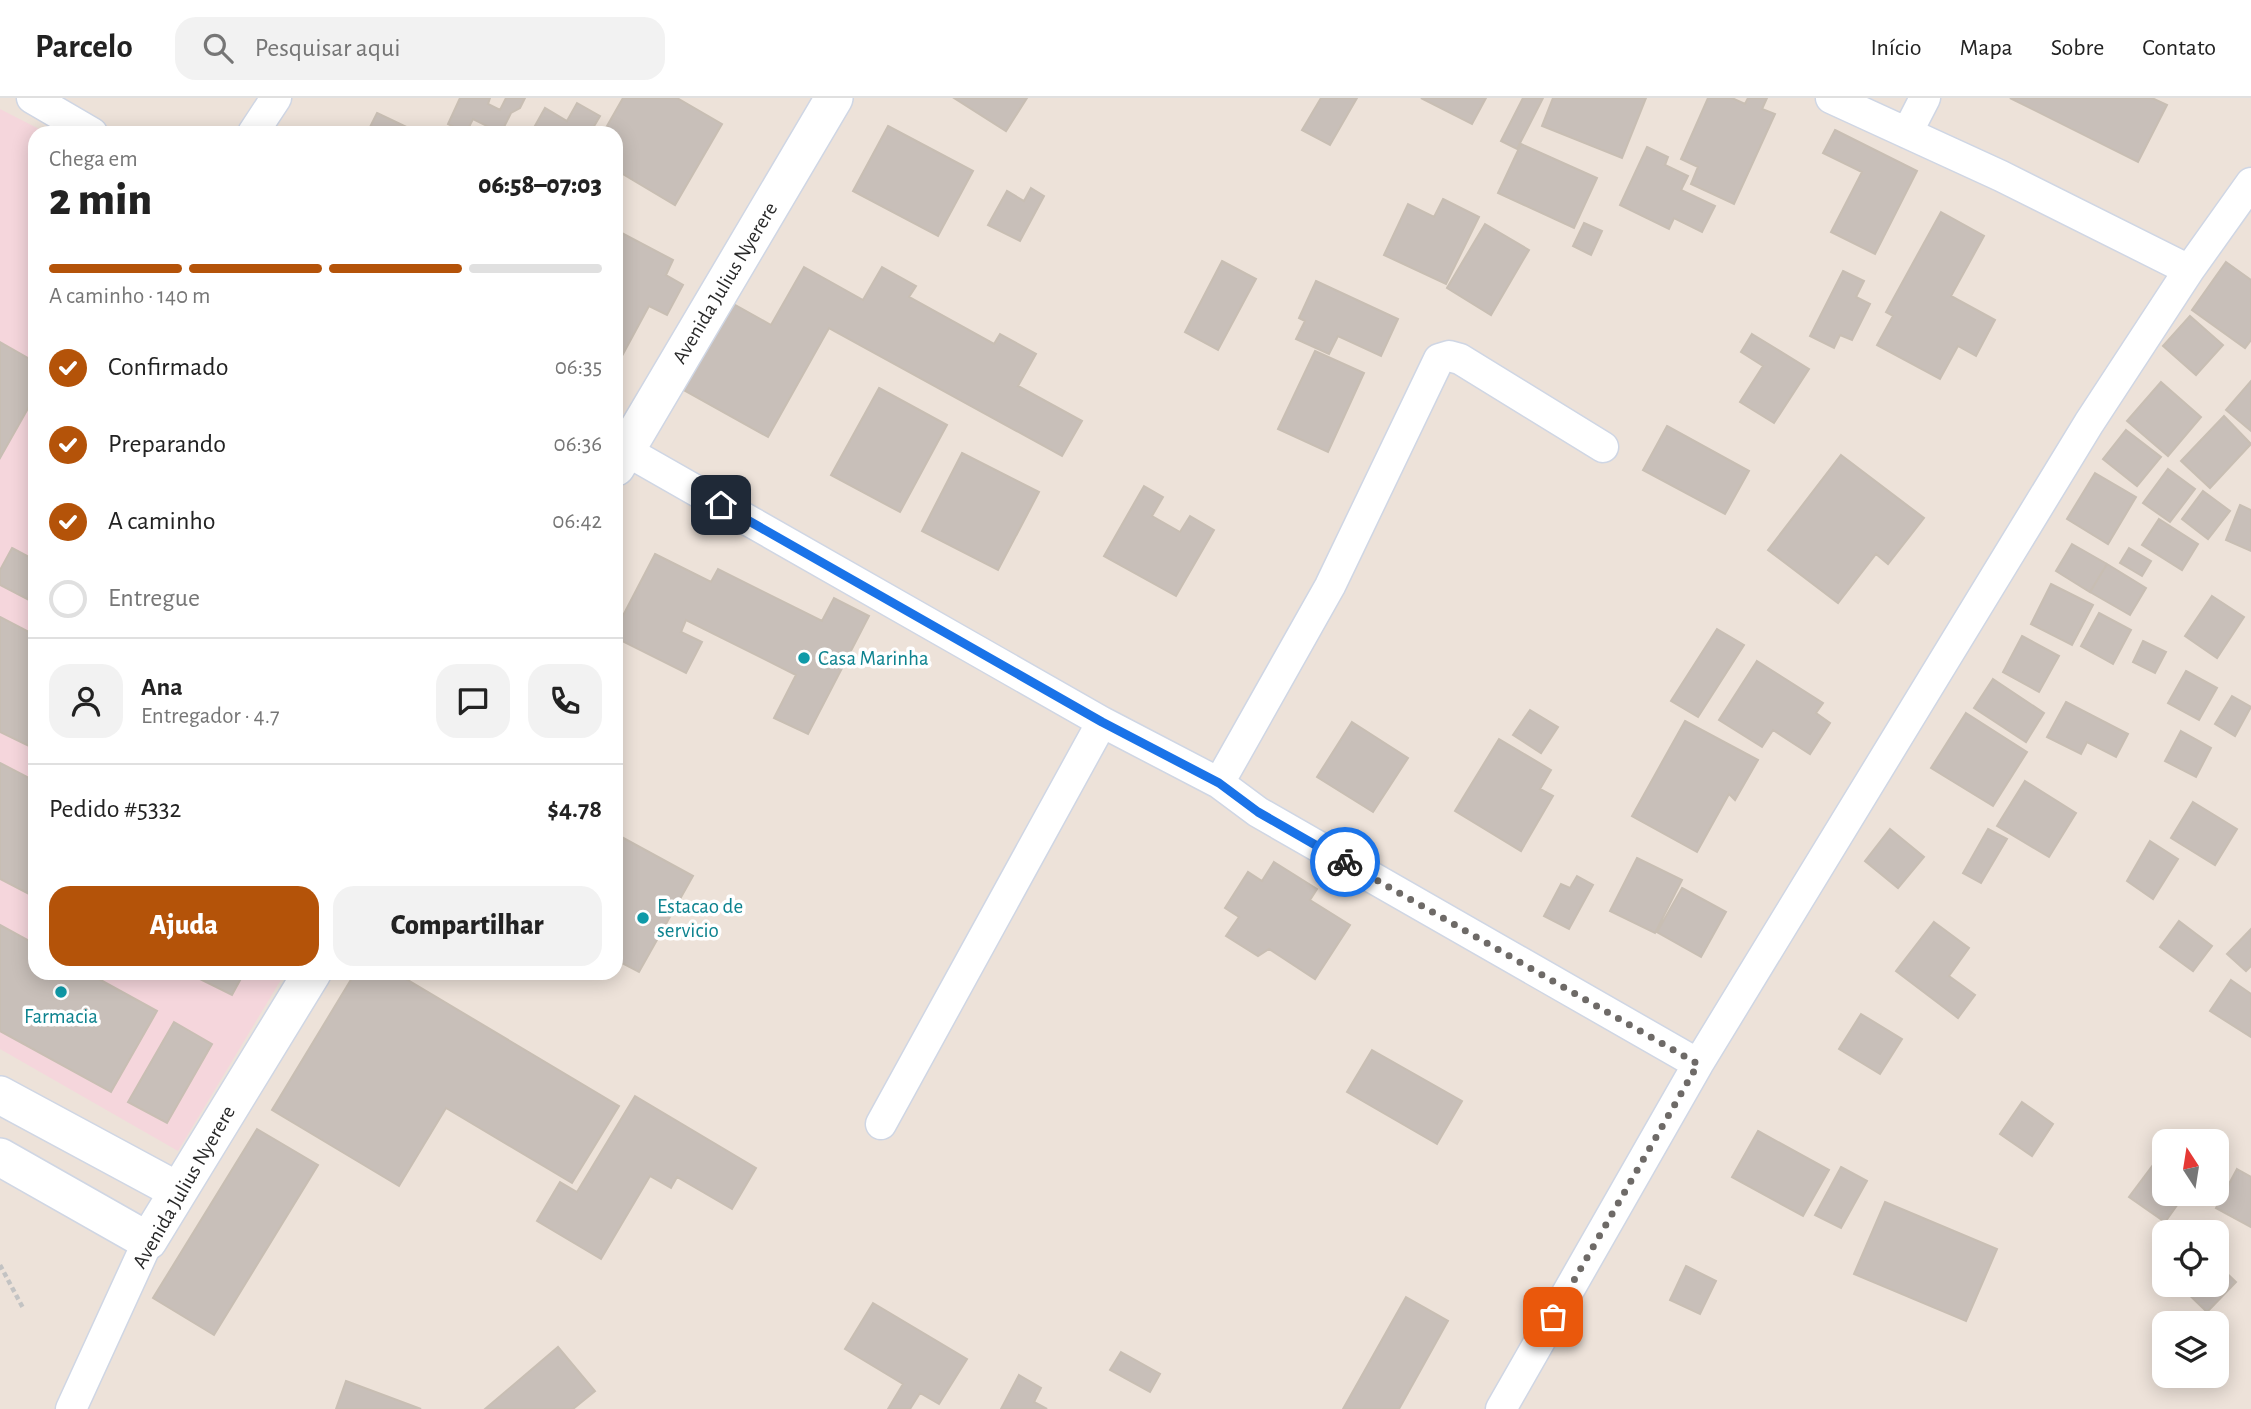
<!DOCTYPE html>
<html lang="pt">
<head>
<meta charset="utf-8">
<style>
	body { margin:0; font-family:"Alegreya Sans",sans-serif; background:#f2f2f2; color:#222; height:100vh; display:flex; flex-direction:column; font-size:26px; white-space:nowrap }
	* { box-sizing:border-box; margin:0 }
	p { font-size:23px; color:#767676 }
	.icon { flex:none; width:38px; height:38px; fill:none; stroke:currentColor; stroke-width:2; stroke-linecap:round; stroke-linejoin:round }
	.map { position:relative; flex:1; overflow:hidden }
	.sheet { position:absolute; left:28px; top:28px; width:595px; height:854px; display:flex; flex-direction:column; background:#fff; border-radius:21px; box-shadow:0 4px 18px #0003 }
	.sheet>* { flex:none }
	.needle { width:46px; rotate:348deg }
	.controls { position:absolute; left:2152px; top:1031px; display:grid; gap:14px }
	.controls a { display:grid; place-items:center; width:77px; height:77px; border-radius:14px; background:#fff; box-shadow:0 4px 18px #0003; font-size:35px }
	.pin { position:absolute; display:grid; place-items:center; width:60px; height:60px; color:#fff; margin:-30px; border-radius:14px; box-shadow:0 4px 10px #0006 }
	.courier { position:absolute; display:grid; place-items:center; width:70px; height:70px; margin:-35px; border:5px solid #1a73e8; border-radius:50%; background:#fff; color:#222; box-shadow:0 2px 9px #0007 }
	.head em { font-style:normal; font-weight:800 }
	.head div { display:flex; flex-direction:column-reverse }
	.head { display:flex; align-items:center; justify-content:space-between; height:119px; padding:0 21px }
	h1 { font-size:46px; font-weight:800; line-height:52px }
	.bar { display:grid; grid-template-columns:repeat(4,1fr); gap:10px 7px; align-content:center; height:84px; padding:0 21px }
	.bar i { height:9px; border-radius:5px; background:#e0e0e0 }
	.bar .selected { background:#b45309 }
	.bar p { grid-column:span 4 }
	.line { display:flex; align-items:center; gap:18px; padding:0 21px; border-top:2px solid #e0e0e0 }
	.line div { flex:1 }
	.round { display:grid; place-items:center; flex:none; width:74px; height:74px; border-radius:21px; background:#f2f2f2 }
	ol { padding:0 21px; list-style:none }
	li { display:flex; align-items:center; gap:21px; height:77px }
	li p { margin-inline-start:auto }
	li .icon { padding:7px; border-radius:50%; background:#b45309; color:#fff; stroke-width:4 }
	li:last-child { color:#767676 }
	li i { width:38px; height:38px; border:4px solid #e0e0e0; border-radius:50% }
	.action { display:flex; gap:14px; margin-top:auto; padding:14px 21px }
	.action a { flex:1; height:80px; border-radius:21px; background:#b45309; color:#fff; font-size:28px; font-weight:800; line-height:80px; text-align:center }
	.action a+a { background:#f2f2f2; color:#222 }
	header { display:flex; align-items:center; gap:42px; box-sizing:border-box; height:98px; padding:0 35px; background:#fff; border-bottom:2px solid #e0e0e0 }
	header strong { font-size:33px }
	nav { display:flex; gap:38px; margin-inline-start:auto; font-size:24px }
	.search { width:490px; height:63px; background:#f2f2f2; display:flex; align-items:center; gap:18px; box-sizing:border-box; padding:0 24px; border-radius:21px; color:#767676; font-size:26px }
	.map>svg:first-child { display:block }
</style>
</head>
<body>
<header>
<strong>Parcelo</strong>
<div class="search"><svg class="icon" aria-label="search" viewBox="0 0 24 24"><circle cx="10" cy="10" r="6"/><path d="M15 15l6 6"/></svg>Pesquisar aqui</div>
<nav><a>Início</a><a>Mapa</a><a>Sobre</a><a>Contato</a></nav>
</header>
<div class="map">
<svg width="2251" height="1311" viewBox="0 0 2251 1311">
	<rect width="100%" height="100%" fill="#ede2d9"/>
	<path fill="#f5d6dc" d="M0 11 47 35H35V875H285L178 1053 0 951Z"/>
	<path fill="#c8bfb9" stroke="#c8beb3" stroke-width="2" d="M460 0H490L488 6 500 12 506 0H525L520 10 511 15 501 35 473 21 466 35 448 26Z
		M623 0H677L722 26 675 107 616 72V35H603Z
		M954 0H1027L1006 33Z
		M1321 0H1357L1330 47 1302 32Z
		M1421 0H1486L1472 26Z
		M1523 0H1543L1517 51 1501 43Z
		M1553 0H1646L1622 60 1542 28Z
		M1708 0H1732L1745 6 1748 0H1767L1762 11 1775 16 1734 106 1691 86 1698 69 1681 61Z
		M2010 0H2152L2167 7 2138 64Z
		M577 5 600 18 590 35H531L545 10 567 23Z
		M377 15 419 35H367Z
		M888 28 973 73 938 138 853 93Z
		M1835 32 1917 73 1875 156 1831 134 1862 74 1823 55Z
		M1521 46 1597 80 1574 130 1498 95Z
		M1647 49 1668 59 1665 67 1688 78 1681 92 1715 108 1702 134 1674 120 1669 131 1620 107Z
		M1031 90 1044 98 1020 143 988 127 1007 93 1024 103Z
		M1443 101 1479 119 1446 186 1384 157 1408 106 1434 119Z
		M1941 114 1984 138 1951 198 1995 222 1976 258 1958 248 1940 281 1877 247 1893 218 1886 214Z
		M1584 125 1602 133 1591 157 1573 148Z
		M1485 126 1529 152 1491 217 1447 190Z
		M616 132 673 162 666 177 683 187 667 217 649 208 616 269Z
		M1222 163 1256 181 1218 252 1185 234Z
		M2226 164 2251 182V242L2245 250 2192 212Z
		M804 169 863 202 882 169 916 188 909 199 994 246 1000 236 1036 256 1018 288 1082 323 1062 358 829 230 768 339 682 291 730 204 771 227Z
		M1843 173 1864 183 1856 199 1870 206 1852 242 1840 237 1834 250 1810 238Z
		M1316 183 1398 221 1381 258 1338 238 1329 256 1296 241 1305 223 1299 220Z
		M2190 218 2223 247 2196 277 2163 248Z
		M1752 236 1809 271 1774 325 1740 304 1763 268 1741 254Z
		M0 244 35 264V298L0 360Z
		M1315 253 1364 275 1328 354 1278 331Z
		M2251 283V333L2226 312Z
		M2161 284 2201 319 2168 358 2127 323Z
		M879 290 947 327 900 414 831 377Z
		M2224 318 2251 346 2210 390 2181 363Z
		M1667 328 1749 373 1725 416 1643 372Z
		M2126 332 2161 359 2137 388 2103 361Z
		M962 355 1039 394 998 472 922 433Z
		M1841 357 1924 420 1888 466 1876 456 1838 505 1768 452Z
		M2168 371 2195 391 2170 424 2143 405Z
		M2095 375 2136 399 2108 446 2067 421Z
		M1144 388 1163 399 1152 418 1180 434 1190 418 1214 432 1176 498 1104 458Z
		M2203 393 2230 413 2208 441 2182 421Z
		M2240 407 2251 412V453L2226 442Z
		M2159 421 2198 446 2182 472 2142 447Z
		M2072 446 2107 466 2090 494 2056 473Z
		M12 450 35 462V505L0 487V472Z
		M2129 450 2151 463 2142 478 2120 465Z
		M655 456 711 484 718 471 822 523 834 500 869 518 808 636 774 620 796 577 686 522 681 534 702 544 686 575 616 540V531Z
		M2107 466 2146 490 2130 517 2090 494Z
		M2051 486 2093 507 2072 547 2031 526Z
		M2212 498 2244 519 2217 560 2185 538Z
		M2099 515 2131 532 2113 566 2081 548Z
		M0 519 35 537V651L0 634Z
		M1717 531 1744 547 1698 619 1671 603Z
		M2022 538 2059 558 2039 594 2003 574Z
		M2143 543 2166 554 2155 575 2133 564Z
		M1757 563 1823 605 1816 615 1830 625 1810 656 1773 632 1762 649 1719 622Z
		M2186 573 2217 590 2199 622 2168 605Z
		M1993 581 2044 615 2026 644 1974 610Z
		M2232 598 2251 609 2235 638 2215 626Z
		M2066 604 2128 636 2116 659 2087 644 2081 656 2047 639Z
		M1530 612 1558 629 1541 655 1513 637Z
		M1966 615 2027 654 1993 708 1931 670Z
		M1685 623 1758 662 1735 702 1729 696 1697 754 1632 718Z
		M1352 624 1408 660 1373 714 1317 679Z
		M2181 633 2211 650 2196 679 2165 663Z
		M1499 641 1551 672 1540 691 1553 698 1521 753 1455 713Z
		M0 665 35 683V799L0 781Z
		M2025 683 2076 715 2049 759 1997 728Z
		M2193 704 2237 731 2215 767 2171 740Z
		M1890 731 1924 759 1898 790 1865 763Z
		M1988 731 2007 741 1981 785 1963 775Z
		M616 736 693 778 639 874 616 862Z
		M2150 743 2178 761 2153 801 2127 783Z
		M1637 760 1682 782 1655 835 1610 813Z
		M1274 764 1317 791 1310 802 1350 827 1315 881 1269 851 1258 858 1226 838 1239 819 1225 810 1248 774 1262 783Z
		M1577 778 1593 787 1569 831 1544 818 1561 786 1570 790Z
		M1682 790 1726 814 1701 859 1657 834Z
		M2179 823 2212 848 2193 873 2160 849Z
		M1934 824 1969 850 1949 878 1975 897 1958 920 1896 873Z
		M0 827 35 846V875H88L157 913 111 994 0 933Z
		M2251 831V868L2246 873 2227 856Z
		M188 875H244L232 897Z
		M355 875H396L619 1008 572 1085 446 1010 399 1088 272 1012Z
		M2231 882 2251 896V939L2210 913Z
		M1861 916 1902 941 1880 976 1839 951Z
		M174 924 212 946 167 1025 128 1004Z
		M1372 952 1462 1003 1437 1046 1347 994Z
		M635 998 756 1070 732 1111 677 1079 671 1090 650 1078 601 1161 537 1123 560 1084 577 1094Z
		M2022 1004 2053 1026 2032 1058 2000 1036Z
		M257 1031 318 1067 214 1237 153 1200Z
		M1758 1033 1829 1072 1803 1118 1732 1079Z
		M2165 1051V1096H2185L2165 1124 2129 1099Z
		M1841 1069 1867 1083 1841 1130 1815 1117Z
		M2237 1071 2251 1079V1129L2216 1110Z
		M1885 1104 1997 1151 1966 1223 1854 1176Z
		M2217 1166 2236 1184 2207 1214 2178 1186H2217Z
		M1686 1168 1716 1183 1700 1216 1670 1202Z
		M1406 1199 1448 1223 1399 1311H1343Z
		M873 1205 967 1261 939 1306 920 1295 910 1311H888L903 1286 845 1251Z
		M558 1249 595 1293 573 1311H485Z
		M1121 1254 1160 1276 1150 1294 1110 1272Z
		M1019 1277 1041 1290 1034 1304 1047 1311H1001Z
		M346 1283 421 1311H336Z"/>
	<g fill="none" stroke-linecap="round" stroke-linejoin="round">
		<defs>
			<path id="minor" d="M32 0 92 35
				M1831 0 2001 78 2189 172
				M253 35 276 0
				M1907 35 1925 0
				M616 347 1102 624 1219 685 1258 714 1698 966
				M1219 685 1330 488 1439 261 1449 258 1460 261 1603 349
				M881 1026 1102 624
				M71 1311 148 1143
				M1501 1311 1698 966 2089 325 2189 172 2251 85"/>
			<path id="tertiary" d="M616 369 834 0
				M0 997 178 1093
				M0 1059 148 1143 312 875"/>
		</defs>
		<use href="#minor" stroke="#cfd6e4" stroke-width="33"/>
		<use href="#tertiary" stroke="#cfd6e4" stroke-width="40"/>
		<path stroke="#c3c3c3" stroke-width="4.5" stroke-dasharray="5 3.5" stroke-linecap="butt" d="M0 1167 23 1210"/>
		<use href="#minor" stroke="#fff" stroke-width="30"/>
		<use href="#tertiary" stroke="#fff" stroke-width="37"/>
	</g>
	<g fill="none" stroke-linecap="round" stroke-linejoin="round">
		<path stroke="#6e6a67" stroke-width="7" stroke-dasharray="0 12.6" d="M1345 764 1698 966 1553 1219"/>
		<path stroke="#1a73e8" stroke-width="9" d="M721 407 1102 624 1219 685 1258 714 1345 764"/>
	</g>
	<g fill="#0f9aa8" stroke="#fff" stroke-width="2.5">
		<circle cx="804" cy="560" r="7"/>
		<circle cx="643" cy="820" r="7"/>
		<circle cx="61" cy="894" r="7"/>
	</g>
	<g text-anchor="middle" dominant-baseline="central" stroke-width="7" stroke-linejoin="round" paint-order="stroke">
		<g font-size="21" fill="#292929" stroke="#fff">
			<text transform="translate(725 185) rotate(-59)">Avenida Julius Nyerere</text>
			<text transform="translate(184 1089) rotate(-60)">Avenida Julius Nyerere</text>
		</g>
		<g font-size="21" fill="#0d838f" stroke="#fff" text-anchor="start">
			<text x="818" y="560">Casa Marinha</text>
			<text x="657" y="808">Estacao de<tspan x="657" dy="24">servicio</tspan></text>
			<text x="61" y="918" text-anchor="middle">Farmacia</text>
		</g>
	</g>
</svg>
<div class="controls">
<a><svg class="needle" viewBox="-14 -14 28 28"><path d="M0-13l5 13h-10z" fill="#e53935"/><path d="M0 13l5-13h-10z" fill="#767676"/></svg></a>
<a><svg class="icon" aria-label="locate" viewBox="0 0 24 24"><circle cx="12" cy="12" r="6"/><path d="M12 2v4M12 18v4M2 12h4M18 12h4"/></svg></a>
<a><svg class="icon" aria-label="layers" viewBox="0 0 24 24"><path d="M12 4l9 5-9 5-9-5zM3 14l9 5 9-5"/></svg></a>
</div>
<div class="pin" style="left:1553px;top:1219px;background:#ea580c"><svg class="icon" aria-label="bag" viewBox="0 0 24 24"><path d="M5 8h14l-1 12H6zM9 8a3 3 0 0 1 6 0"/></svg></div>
<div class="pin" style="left:721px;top:407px;background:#1f2937"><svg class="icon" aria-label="home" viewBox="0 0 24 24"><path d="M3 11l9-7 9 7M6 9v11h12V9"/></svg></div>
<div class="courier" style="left:1345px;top:764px"><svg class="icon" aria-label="bike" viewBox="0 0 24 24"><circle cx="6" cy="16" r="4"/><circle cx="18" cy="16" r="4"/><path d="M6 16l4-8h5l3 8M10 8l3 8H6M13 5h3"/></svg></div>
<section class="sheet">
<div class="head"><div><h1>2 min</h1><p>Chega em</p></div><em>06:58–07:03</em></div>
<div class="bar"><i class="selected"></i><i class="selected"></i><i class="selected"></i><i></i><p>A caminho · 140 m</p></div>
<ol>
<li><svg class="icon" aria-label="check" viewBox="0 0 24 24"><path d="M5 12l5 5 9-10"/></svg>Confirmado<p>06:35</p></li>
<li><svg class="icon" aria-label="check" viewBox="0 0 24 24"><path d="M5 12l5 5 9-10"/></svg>Preparando<p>06:36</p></li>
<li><svg class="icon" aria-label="check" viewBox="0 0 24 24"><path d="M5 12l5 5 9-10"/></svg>A caminho<p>06:42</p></li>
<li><i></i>Entregue</li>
</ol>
<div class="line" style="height:126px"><a class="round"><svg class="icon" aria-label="person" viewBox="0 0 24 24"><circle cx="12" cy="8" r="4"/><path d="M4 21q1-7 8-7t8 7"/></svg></a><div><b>Ana</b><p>Entregador · 4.7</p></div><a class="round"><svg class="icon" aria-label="chat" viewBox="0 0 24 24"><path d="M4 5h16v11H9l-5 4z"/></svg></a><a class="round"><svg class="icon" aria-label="phone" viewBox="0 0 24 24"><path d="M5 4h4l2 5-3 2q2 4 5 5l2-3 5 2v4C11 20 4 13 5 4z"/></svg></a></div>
<div class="line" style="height:91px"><div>Pedido #5332</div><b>$4.78</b></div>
<div class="action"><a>Ajuda</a><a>Compartilhar</a></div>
</section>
</div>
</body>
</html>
